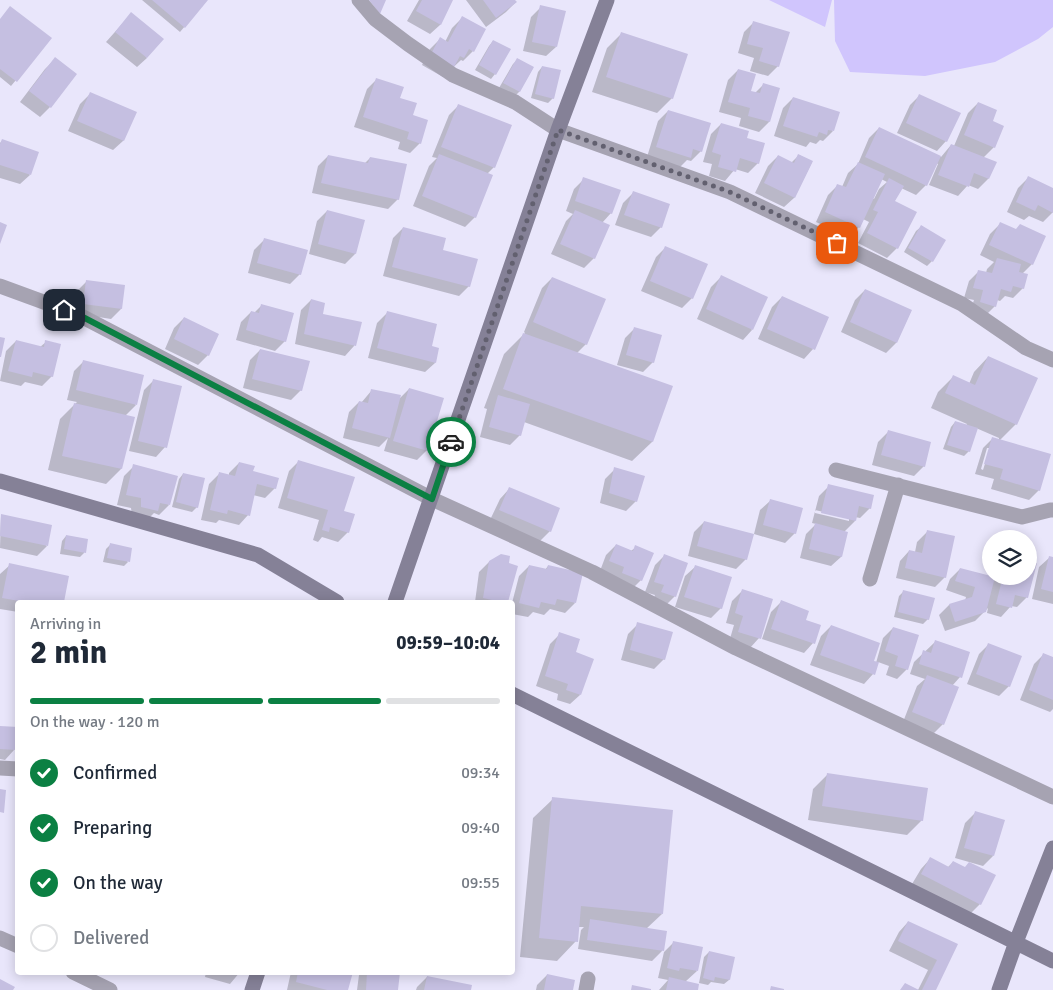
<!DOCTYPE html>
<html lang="en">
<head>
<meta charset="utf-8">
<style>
	body { margin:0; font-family:Signika,sans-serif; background:#f2f2f3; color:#1f2937; height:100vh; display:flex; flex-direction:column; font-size:19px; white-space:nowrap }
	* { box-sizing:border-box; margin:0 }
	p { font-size:16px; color:#747a83 }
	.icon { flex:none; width:28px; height:28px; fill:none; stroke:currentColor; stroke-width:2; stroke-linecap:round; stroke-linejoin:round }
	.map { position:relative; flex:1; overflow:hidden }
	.side { position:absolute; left:15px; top:600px; width:500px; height:375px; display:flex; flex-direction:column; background:#fff; border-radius:5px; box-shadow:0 2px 12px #0003 }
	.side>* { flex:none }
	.fabs { position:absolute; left:982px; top:530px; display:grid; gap:10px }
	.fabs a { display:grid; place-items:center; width:55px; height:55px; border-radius:50%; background:#fff; box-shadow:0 2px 12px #0003; font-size:25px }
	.pin { position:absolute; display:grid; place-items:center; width:42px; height:42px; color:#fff; margin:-21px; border-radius:10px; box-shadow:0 2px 8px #0006 }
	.courier { position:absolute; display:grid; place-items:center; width:50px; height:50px; margin:-25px; border:4px solid #0b8043; border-radius:50%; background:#fff; color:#222; box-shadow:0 1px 6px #0007 }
	.headline em { font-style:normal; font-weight:700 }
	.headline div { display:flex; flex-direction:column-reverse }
	.headline { display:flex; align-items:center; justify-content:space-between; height:85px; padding:0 15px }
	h1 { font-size:32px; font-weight:700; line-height:38px }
	.bar { display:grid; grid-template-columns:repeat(4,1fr); gap:8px 5px; align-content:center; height:60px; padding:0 15px }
	.bar i { height:6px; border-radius:4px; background:#e0e1e3 }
	.bar .active { background:#0b8043 }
	.bar p { grid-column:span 4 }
	ol { padding:0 15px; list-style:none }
	li { display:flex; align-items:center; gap:15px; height:55px }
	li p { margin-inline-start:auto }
	li .icon { padding:5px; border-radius:50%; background:#0b8043; color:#fff; stroke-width:4 }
	li:last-child { color:#747a83 }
	li i { width:28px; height:28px; border:2px solid #e0e1e3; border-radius:50% }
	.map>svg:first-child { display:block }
</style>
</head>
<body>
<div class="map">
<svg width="1053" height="990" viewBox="0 0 1053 990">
	<rect width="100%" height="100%" fill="#e9e6fb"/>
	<path fill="#d0c5fd" d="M769 0H832L825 27Z
		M834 0H1053V27L1038 39 995 62 925 76 850 72 835 41Z"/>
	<path fill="#0003" fill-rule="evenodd" d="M142 0H207L180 32Z
		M419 0H451L440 25 430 34 407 21Z
		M466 0H514L516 2 506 12 486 27Z
		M541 7 556 47 546 56 523 51 531 17Z
		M462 18 473 51 463 61 461 60 443 77 422 65 430 49 440 39 445 42 452 28Z
		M0 19 50 39 11 86 0 77Z
		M754 22 778 66 768 76 750 71 754 58 738 53 744 32Z
		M122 24 147 58 137 67 106 42Z
		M622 33 672 98 657 113 592 92 607 48Z
		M493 41 495 74 491 79 475 70 489 46Z
		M55 59 50 107 40 117 20 102 45 69Z
		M518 59 533 68 519 92 515 96 499 88 513 64Z
		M542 67 553 98 548 103 531 98 538 72Z
		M738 70 750 92 755 93 763 85 778 89 769 122 759 132 739 126 741 118 719 112 728 80Z
		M377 79 399 99 411 116 420 143 410 153 398 149 400 142 354 127 367 89Z
		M90 94 135 113 123 141 113 150 68 131 80 104Z
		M920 95 946 141 937 151 897 133 910 105Z
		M793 98 833 131 823 141 820 140 816 144 810 142 806 147 774 136 783 108Z
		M978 103 991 122 994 147 983 158 995 163 988 179 978 189 968 185 958 196 929 185 938 164 936 163 926 185 916 195 901 188 894 202 897 248 887 258 858 243 869 222 863 219 859 227 849 237 816 222 828 195 838 185 842 187 848 173 858 164 869 138 879 128 941 157 951 145 954 146 968 113ZM881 179 887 182 879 189 874 199 872 198Z
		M459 105 494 167 487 174 475 217 465 227 413 206 429 166 437 158 432 157 449 115Z
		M668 111 701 151 691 161 687 160 680 167 647 157 658 121Z
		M721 124 745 139 758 163 748 173 735 169 725 181 709 176 712 164 703 162 711 134Z
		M2 141 30 175 20 184 0 178V143Z
		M799 155 812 162 794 198 784 207 755 193 768 166 778 156 791 163Z
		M328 156 364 164 370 158 398 199 388 209 312 193 318 166Z
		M1028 178 1053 189V212L1043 222 1029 216 1024 220 1007 212 1018 188Z
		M584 179 611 213 602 223 594 258 584 268 551 254 566 221 573 214 566 211 574 189Z
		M633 193 661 227 651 237 615 225 623 203Z
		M327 211 364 221 355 254 345 264 309 254 317 221Z
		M1000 224 1032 264 1022 274 1023 288 1013 298 1005 296 1000 301 997 300 995 306 985 316 970 312 974 300 964 298 969 281 979 271 986 273 987 269 994 262 980 255 990 234Z
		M921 227 932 261 927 266 904 252 916 231Z
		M403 228 441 251 469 286 459 296 383 276 393 238Z
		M264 240 300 274 290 284 248 273 254 250Z
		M666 247 692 298 682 308 641 291 656 257Z
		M721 277 752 330 743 340 697 319 711 287Z
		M552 278 586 344 577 353 671 387 652 442 632 461 524 422 520 435 510 445 480 437 487 409 484 408 504 354 525 333 524 332 542 288Z
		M87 281 124 286 121 309 111 319 73 313 77 291Z
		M865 290 911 311 896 343 886 353 841 332 855 300Z
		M782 297 813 349 804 359 758 339 772 307Z
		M311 300 321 315 360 323 354 346 345 356 295 344 301 310Z
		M262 305 285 341 275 351 236 340 241 322 251 312 254 313Z
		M387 313 430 347 435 363 425 372 368 358 377 323Z
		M184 318 208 355 198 365 165 349 174 328Z
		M635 328 653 362 643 372 617 365 625 338Z
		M16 341 40 347 46 342 52 376 42 386 25 382 21 386 0 381 6 351Z
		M260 350 301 390 291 400 243 388 250 360Z
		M988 357 1016 424 1000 440 1039 490 1029 500 991 489 994 479 975 474 983 448 993 438 999 440V438L976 428 969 451 964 456 943 449 951 427 955 422 966 426 967 424 931 408 938 392 953 377 969 384 974 372ZM987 448H990L983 470 981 469Z
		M84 361 136 405 125 416 121 469 106 484 48 470 60 419 77 402 67 400 74 371Z
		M154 380 165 447 156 457 129 451 144 390Z
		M409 389 427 450 417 460 384 451 388 438 379 447 343 438 349 412 359 402 361 403 372 390 398 400Z
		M888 432 924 466 914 476 872 465 878 442Z
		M299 461 343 512 348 532 338 542 322 537 318 542 313 540 319 520 278 508 289 471Z
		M239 463 275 488 265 498 253 495 248 515 239 525 219 520 216 523 201 520 209 484 219 474 229 476V473Z
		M134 466 169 505 159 515 154 513 147 520 132 516 131 508 117 505 124 476Z
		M615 469 636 501 626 511 600 503 605 479Z
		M183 474 197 507 192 512 172 507 179 479Z
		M829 486 870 508 860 518 855 517V521L844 532 841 557 831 566 800 558 806 534 816 524 812 523 819 496ZM815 510 849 518V521L815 513Z
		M509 489 550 531 540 541 490 520 500 499Z
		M770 501 795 533 785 543 754 534 760 510Z
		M1 516 47 546 37 556 0 548Z
		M704 522 746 559 736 569 688 556 694 532Z
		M927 532 945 577 935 587 896 578 900 561 909 551 915 552 917 542Z
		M66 536 87 540 84 553 80 557 60 554 62 541Z
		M110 545 128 562 124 566 103 562 106 549Z
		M616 545 631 551 636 547 641 580 631 590 600 571 606 555Z
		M665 555 675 596 665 606 652 602 655 595 645 592 655 565Z
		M1049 558H1053V604L1032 599 1039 567Z
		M489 562 517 567 507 602H475L479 572Z
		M1029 562 1035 564 1027 597 1017 607 1011 606 1001 617 987 613 988 608 975 621 945 631 939 615 949 605 965 601 966 597 946 590 950 579 960 569 996 578V576H1029Z
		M10 565 67 577 62 602H18V612L0 609V574Z
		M529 566 545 570 548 566 575 603 565 613 550 609 544 615 533 612 528 617 512 614V603L519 576Z
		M695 567 721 608 711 618 675 607 685 576Z
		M742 591 759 638 750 648 729 642 734 625 726 623 732 601Z
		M904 591 928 619 923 624 894 617 899 596Z
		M781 602 804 620 813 643 804 653 762 639 771 612Z
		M638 624 664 659 654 669 621 660 628 634Z
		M831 626 872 661 876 663 883 638 893 628 907 669 897 679 886 675 889 666 878 662 873 674 864 684 810 665 821 636Z
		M560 634 580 695 570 704 557 700 558 694 536 686 550 644Z
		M935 642 960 677 952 686 943 724 933 734 903 722 917 686 925 679 910 674 914 662Z
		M989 644 1009 686 999 696 967 684 979 654Z
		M1044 654 1053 658V709L1050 712 1020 700 1034 664Z
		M0 727 14 750 5 760 0 759Z
		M828 774 922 820 907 835 808 820 813 789Z
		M553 799 662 914 646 929 665 932 662 951 652 961 578 949 581 930 584 927H578L576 941 557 961 520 957 533 818Z
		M975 813 993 856 983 866 955 858 965 823Z
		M930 859 947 868 953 862 964 868 994 876 980 904 970 914 912 884 921 869Z
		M908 922 956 945 935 990H918L928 970 889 951 899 932Z
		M674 942 697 971 685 982 696 990H659L668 980 658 978 664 952Z
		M709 952 734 958 729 980 724 984 711 982 708 985 699 983 704 957Z
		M206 972H240L230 984 205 977Z
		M291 972H351L347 990H287Z
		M361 972H399L397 990H357L359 975Z
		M547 975 572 990H536L537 985Z
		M427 977 470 990H416L417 987Z"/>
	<path fill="#c5bfe1" d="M152 0H208L185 28Z
		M369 0H386L380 14Z
		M422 0H453L441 25 416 11Z
		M483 0H515L517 2 496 18Z
		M540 5 566 11 557 47 532 42Z
		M10 6 52 38 17 82 0 69V19Z
		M131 12 164 39 147 58 115 32Z
		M462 16 486 29 474 52 469 49 464 58 460 56 454 67 431 54 440 37 448 42Z
		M753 21 790 32 779 67 759 61 763 48 747 44Z
		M621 32 688 54 673 99 606 77Z
		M493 40 511 49 496 75 479 65Z
		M55 57 77 74 51 108 29 91Z
		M517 58 534 67 520 92 503 83Z
		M542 66 561 70 554 99 535 94Z
		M738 69 756 74 751 91 760 93 763 83 780 88 770 122 748 116 750 108 728 102Z
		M376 78 404 87 400 98 417 103 413 115 428 120 421 144 407 139 409 132 363 117Z
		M90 92 137 112 124 141 77 121Z
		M919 94 961 113 947 142 906 123Z
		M793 97 840 112 834 131 828 130 827 135 819 132 817 137 783 126Z
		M978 102 997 110 993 121 1004 126 995 148 964 135Z
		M458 104 512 125 495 168 441 147Z
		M668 110 711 123 702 152 693 149 691 158 656 147Z
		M721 123 749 131 747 138 765 143 759 164 740 158 736 172 718 167 721 155 712 152Z
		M879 127 941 156 927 186 865 157Z
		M2 139 39 152 31 175 0 165V144Z
		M951 144 997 162 989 179 974 173 969 187 938 175Z
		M439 154 493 175 476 218 422 196Z
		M798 154 813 161 795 198 764 183 778 155 794 163Z
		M328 155 368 163 370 157 407 164 399 200 321 183Z
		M858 162 885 174 860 228 825 212 837 184 846 187Z
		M1028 176 1053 188V213L1038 205 1035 211 1016 202Z
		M583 177 621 190 612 214 575 201Z
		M889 178 904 186 895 201 917 212 898 249 867 233 878 212 873 210Z
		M633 191 670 204 662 228 624 215Z
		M327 210 365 220 356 254 318 244Z
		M575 210 610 225 595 259 560 244Z
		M0 222 7 225 0 244Z
		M1000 222 1016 229 1020 224 1046 236 1033 265 989 245Z
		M921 225 946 240 933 262 908 248Z
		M403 227 446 238 443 250 478 259 470 287 392 267Z
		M264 238 308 250 301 275 257 263Z
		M665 246 708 264 693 299 650 281Z
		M997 258 1021 264 1019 272 1028 274 1024 289 1013 286 1011 292 1001 289 996 307 980 302 983 290 973 288 978 270 992 273Z
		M721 275 768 297 753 330 706 309Z
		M552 277 606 299 587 345 533 322Z
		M86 280 125 285 122 309 83 304Z
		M865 289 912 310 897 343 850 322Z
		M782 296 829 317 815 350 767 329Z
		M311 299 325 303 323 314 362 322 356 346 304 334Z
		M261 304 294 313 286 342 246 330 251 311 259 313Z
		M387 311 437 324 432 346 439 348 436 363 377 348Z
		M184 317 219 334 209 356 174 339Z
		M634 327 662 335 654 363 626 355Z
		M523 333 673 386 653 442 503 389Z
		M0 337 5 338 1 357H0Z
		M16 340 44 347 45 340 61 344 53 377 33 372 32 377 8 371Z
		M260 349 310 361 302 391 252 379Z
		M988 356 1038 378 1017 425 945 393 953 375 975 385Z
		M83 360 144 375 137 405 76 390Z
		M153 379 182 386 167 448 138 441Z
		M409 388 444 398 428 451 393 441Z
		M371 389 401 395 390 438 352 428 359 401 368 403Z
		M498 395 530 404 521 436 489 427Z
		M74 403 135 417 122 469 62 456Z
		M955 421 978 428 970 452 947 445Z
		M888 430 931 442 925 467 881 455Z
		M992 437 1051 454 1040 491 1000 479 1003 469 984 464Z
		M298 460 355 477 344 511 355 514 349 533 330 527 329 532 322 530 328 510 287 498Z
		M239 462 255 466 253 471 279 478 276 489 257 484 250 516 228 510 227 514 210 510 219 472 235 476Z
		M133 464 178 476 170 505 160 503 158 511 141 507V498L126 495Z
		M614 467 645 476 637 502 609 493Z
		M183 473 205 478 198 508 176 502Z
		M828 484 874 495 871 509 859 506 856 521 821 513Z
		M509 487 560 508 551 532 499 510Z
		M770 499 803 508 796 534 763 525Z
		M1 514 52 525 48 546 0 536Z
		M704 521 754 534 747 560 697 546Z
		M815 523 848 532 842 557 809 549Z
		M927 530 955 536 946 578 905 568 909 550 922 553Z
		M66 535 88 539 86 553 64 549Z
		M110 543 132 548 130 562 107 558Z
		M616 544 633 551 635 545 654 553 642 581 622 573 624 567 609 561Z
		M501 554 510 556 509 563 518 566 508 602H501L483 598 489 561Z
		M664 554 688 563 676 597 661 592 664 585 654 582Z
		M1049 556 1053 557V592L1041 589Z
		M1029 561 1037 563 1028 598 1015 595 1012 608 996 604 1003 576H1029Z
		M9 563 69 576 64 602H25L2 598Z
		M529 565 547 569 548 565 583 573 576 603 557 599 555 605 541 602 539 608 519 603Z
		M695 565 732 577 722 609 684 597Z
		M960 568 995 577 986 612 955 622 949 604 972 597 975 587 955 581Z
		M742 589 773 599 761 639 738 632 743 616 735 613Z
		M903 590 935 598 929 620 898 612Z
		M781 600 809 611 806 620 821 625 815 644 771 629Z
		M637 622 673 632 665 660 630 650Z
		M831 625 880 643 874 661 879 662 875 675 820 655Z
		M893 627 919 635 908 670 895 666 898 656 885 651Z
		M559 632 580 639 576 652 594 659 581 695 566 690 568 684 545 676Z
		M935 640 970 652 962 678 919 664 923 650 931 653Z
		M988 643 1022 656 1010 687 976 674Z
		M1043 653 1053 657V700L1029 690Z
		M927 675 959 687 944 725 912 712Z
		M0 726 18 727 16 750 0 749Z
		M827 773 928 788 923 821 822 806Z
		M0 789 6 790 4 813 0 812Z
		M552 797 673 810 663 914 581 906 578 942 539 938Z
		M975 811 1005 820 994 856 964 848Z
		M930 857 949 867 953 861 965 867 969 862 996 875 981 905 921 874Z
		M590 919 667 931 664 951 587 940Z
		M908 921 958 944 936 990H922L937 960 898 941Z
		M673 941 703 947 698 971 680 968 679 971 667 968Z
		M709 951 735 957 730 980 715 977 714 981 703 978Z
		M298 972H353L348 990H327L296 982Z
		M367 972H400L398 990H366Z
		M547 974 575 980 573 990H544Z
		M427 976 472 985 471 990H424Z
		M669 977 699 984 698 990H666Z
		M0 979 15 987 13 990H0Z
		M905 983 919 990H900Z
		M632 985 651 989V990H631Z
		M771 986 784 989V990H770Z"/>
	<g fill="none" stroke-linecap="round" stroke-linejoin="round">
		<path stroke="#a6a3b2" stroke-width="15" d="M359 0 375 19 408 44 453 75 515 102 558 130 730 192 962 304 1026 348 1053 360
			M0 286 79 315 432 499 592 572 736 648 1053 797
			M836 470 1022 517 1050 510H1053
			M870 579 898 485
			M0 768 18 769
			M0 938 18 946
			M73 972 110 990
			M586 990 588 979"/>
		<path stroke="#858197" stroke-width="15" d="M0 481 258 555 337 602
			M395 602 558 130 607 0
			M512 694 1053 961
			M252 990 258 972
			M999 990 1016 942 1053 848"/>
	</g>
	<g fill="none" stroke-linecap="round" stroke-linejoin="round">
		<path stroke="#62606f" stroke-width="5" stroke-dasharray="0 9" d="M451 442 558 130 730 192 837 243"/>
		<path stroke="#0b8043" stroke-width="6" d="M64 310 79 315 432 499 451 442"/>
	</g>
</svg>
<div class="fabs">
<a><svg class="icon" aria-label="layers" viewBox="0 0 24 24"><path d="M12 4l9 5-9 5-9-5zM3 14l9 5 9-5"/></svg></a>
</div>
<div class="pin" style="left:837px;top:243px;background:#ea580c"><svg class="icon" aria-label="bag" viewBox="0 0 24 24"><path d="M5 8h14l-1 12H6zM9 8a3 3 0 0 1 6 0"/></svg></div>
<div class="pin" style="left:64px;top:310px;background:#1f2937"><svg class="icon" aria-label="home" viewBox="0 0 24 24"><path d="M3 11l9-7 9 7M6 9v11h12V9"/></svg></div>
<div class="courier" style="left:451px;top:442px"><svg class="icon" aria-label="car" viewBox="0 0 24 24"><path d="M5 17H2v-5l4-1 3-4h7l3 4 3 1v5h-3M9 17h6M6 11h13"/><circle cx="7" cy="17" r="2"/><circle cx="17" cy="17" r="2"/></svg></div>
<section class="side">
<div class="headline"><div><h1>2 min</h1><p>Arriving in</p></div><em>09:59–10:04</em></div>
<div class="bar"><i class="active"></i><i class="active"></i><i class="active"></i><i></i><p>On the way · 120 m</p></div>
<ol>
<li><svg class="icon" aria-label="check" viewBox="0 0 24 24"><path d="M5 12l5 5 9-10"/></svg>Confirmed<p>09:34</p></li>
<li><svg class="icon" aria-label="check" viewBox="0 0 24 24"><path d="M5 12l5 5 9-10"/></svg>Preparing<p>09:40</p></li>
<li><svg class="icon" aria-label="check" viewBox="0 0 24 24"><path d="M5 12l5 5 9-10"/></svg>On the way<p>09:55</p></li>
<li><i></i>Delivered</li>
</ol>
</section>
</div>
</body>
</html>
